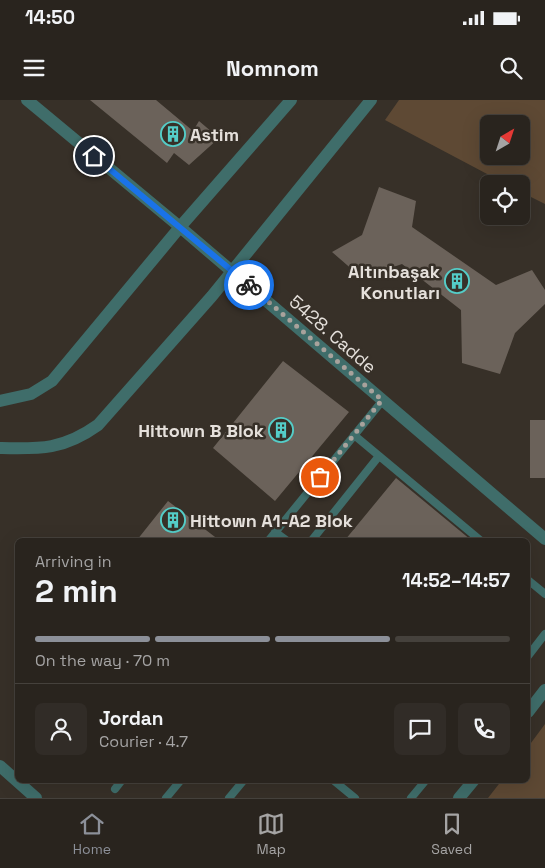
<!DOCTYPE html>
<html lang="en">
<head>
<meta charset="utf-8">
<style>
	body { margin:0; font-family:"Space Grotesk",sans-serif; background:#312c27; color:#f1f3f6; height:100vh; display:flex; flex-direction:column; font-size:19px; white-space:nowrap }
	* { box-sizing:border-box; margin:0 }
	p { font-size:16px; color:#a5a4a4 }
	.icon { flex:none; width:28px; height:28px; fill:none; stroke:currentColor; stroke-width:2; stroke-linecap:round; stroke-linejoin:round }
	.map { position:relative; flex:1; overflow:hidden }
	.side { position:absolute; left:15px; top:438px; width:515px; height:245px; display:flex; flex-direction:column; background:#29241e; border-radius:8px; box-shadow:0 5px 20px #0002,0 0 0 1px #45413c }
	.side>* { flex:none }
	.needle { width:32px; rotate:39deg }
	.tools { position:absolute; left:480px; top:15px; display:grid; gap:10px }
	.tools a { display:grid; place-items:center; width:50px; height:50px; border-radius:8px; background:#29241e; box-shadow:0 5px 20px #0002,0 0 0 1px #45413c; font-size:25px }
	.pin { position:absolute; display:grid; place-items:center; width:42px; height:42px; color:#fff; margin:-21px; border:2px solid #fff; border-radius:50%; box-shadow:0 1px 5px #0007 }
	.courier { position:absolute; display:grid; place-items:center; width:50px; height:50px; margin:-25px; border:4px solid #1a73e8; border-radius:50%; background:#fff; color:#222; box-shadow:0 1px 6px #0007 }
	.head em { font-style:normal; font-weight:800 }
	.head div { display:flex; flex-direction:column-reverse }
	.head { display:flex; align-items:center; justify-content:space-between; height:85px; padding:0 20px }
	h1 { font-size:32px; font-weight:800; line-height:38px }
	.bar { display:grid; grid-template-columns:repeat(4,1fr); gap:8px 5px; align-content:center; height:60px; padding:0 20px }
	.bar i { height:6px; border-radius:4px; background:#45413c }
	.bar .selected { background:#8c9099 }
	.bar p { grid-column:span 4 }
	.line { display:flex; align-items:center; gap:12px; padding:0 20px; border-top:1px solid #45413c }
	.line div { flex:1 }
	.round { display:grid; place-items:center; flex:none; width:52px; height:52px; border-radius:8px; background:#312c27 }
	.status { display:flex; justify-content:space-between; align-items:center; height:35px; padding:0 25px; background:#29241e; direction:ltr }
	.status svg { height:14px; fill:currentColor }
	header { display:flex; justify-content:space-between; align-items:center; height:65px; padding:0 20px; background:#29241e; font-size:22px; font-weight:800 }
	.tabs { display:flex; justify-content:space-around; align-items:center; height:70px; border-top:1px solid #45413c; background:#29241e; font-size:14px; color:#a5a4a4 }
	.tabs a { display:grid; justify-items:center; gap:2px }
	.tabs .selected { color:#8c9099 }
	.map>svg:first-child { display:block }
</style>
</head>
<body>
<div class="status"><b>14:50</b><svg viewBox="0 0 49 12"><path d="M0 12V9h3v3zM5 12V6h3v6zM10 12V3h3v9zM15 12V0h3v12zM26 1h20v11H26zM47 4h2v5h-2z"/></svg></div>
<header><svg class="icon" aria-label="menu" viewBox="0 0 24 24"><path d="M4 6h16M4 12h16M4 18h16"/></svg>Nomnom<svg class="icon" aria-label="search" viewBox="0 0 24 24"><circle cx="10" cy="10" r="6"/><path d="M15 15l6 6"/></svg></header>
<div class="map">
<svg width="545" height="698" viewBox="0 0 545 698">
	<rect width="100%" height="100%" fill="#373028"/>
	<path fill="#5e4934" fill-rule="evenodd" d="M399 0H545V104L521 92V84H506L385 20ZM489 24H521V56H489Z
		M545 624V698H488L502 680H528V647Z"/>
	<path fill="#6b625a" d="M90 0H156L193 31 199 21 219 38 189 65 174 53 167 63Z
		M379 87 416 101 412 127 496 185 532 170 545 190V204L515 233 500 274 462 263 461 210 402 164 362 178 332 152 362 135Z
		M283 261 349 312 275 401 213 348Z
		M530 320H545V378H530Z
		M396 378 471 440H345Z
		M168 401 219 440H137Z"/>
	<g fill="none" stroke-linecap="round" stroke-linejoin="round">
		<path stroke="#3f6d6a" stroke-width="8" d="M354 335 480 440
			M275 432 286 440
			M269 440 383 300
			M312 440 379 356
			M528 480 545 494
			M528 556 545 534
			M333 680 355 698
			M115 689 122 680
			M166 698 181 680
			M229 698 244 680
			M411 698 426 680"/>
		<path stroke="#3f6d6a" stroke-width="12" d="M27 0 180 127 545 439
			M0 301 31 294 52 281 180 127 291 0
			M0 348C40 349 63 350 98 325L212 196 371 0
			M528 612 545 590
			M0 666 36 698
			M459 698 474 680"/>
	</g>
	<g fill="none" stroke-linecap="round" stroke-linejoin="round">
		<path stroke="#a8a29c" stroke-width="5" stroke-dasharray="0 9" d="M249 185 382 300 320 377"/>
		<path stroke="#1a73e8" stroke-width="6" d="M94 56 249 185"/>
	</g>
	<defs>
		<symbol id="building-ring" viewBox="-11 -11 22 22"><circle r="9.5" fill="#373028" stroke="#54cdc8" stroke-width="1.5"/><path d="M-4-6H4V6H1V3H-1V6H-4ZM-2.5-4.3h1.7v1.8h-1.7ZM.8-4.3h1.7v1.8H.8ZM-2.5-1h1.7V.8h-1.7ZM.8-1h1.7V.8H.8Z" fill="#54cdc8"/></symbol>
	</defs>
	<g fill-rule="evenodd">
		<use href="#building-ring" x="159" y="20" width="28" height="28"/>
		<use href="#building-ring" x="443" y="167" width="28" height="28"/>
		<use href="#building-ring" x="267" y="316" width="28" height="28"/>
		<use href="#building-ring" x="159" y="406" width="28" height="28"/>
	</g>
	<g text-anchor="middle" dominant-baseline="central" stroke-width="5" stroke-linejoin="round" paint-order="stroke">
		<g font-size="18" font-weight="bold" fill="#e5e0db" stroke="#373028" text-anchor="start">
			<text x="190" y="34">Astim</text>
			<text x="440" y="171" text-anchor="end">Altınbaşak<tspan x="440" dy="21">Konutları</tspan></text>
			<text x="264" y="330" text-anchor="end">Hittown B Blok</text>
			<text x="190" y="420">Hittown A1-A2 Blok</text>
		</g>
		<g font-size="18" fill="#e5e0db" stroke="#373028">
			<text transform="translate(333 234) rotate(41)">5428. Cadde</text>
		</g>
	</g>
</svg>
<div class="tools">
<a><svg class="needle" viewBox="-14 -14 28 28"><path d="M0-13l5 13h-10z" fill="#e53935"/><path d="M0 13l5-13h-10z" fill="#a5a4a4"/></svg></a>
<a><svg class="icon" aria-label="locate" viewBox="0 0 24 24"><circle cx="12" cy="12" r="6"/><path d="M12 2v4M12 18v4M2 12h4M18 12h4"/></svg></a>
</div>
<div class="pin" style="left:320px;top:377px;background:#ea580c"><svg class="icon" aria-label="bag" viewBox="0 0 24 24"><path d="M5 8h14l-1 12H6zM9 8a3 3 0 0 1 6 0"/></svg></div>
<div class="pin" style="left:94px;top:56px;background:#1f2937"><svg class="icon" aria-label="home" viewBox="0 0 24 24"><path d="M3 11l9-7 9 7M6 9v11h12V9"/></svg></div>
<div class="courier" style="left:249px;top:185px"><svg class="icon" aria-label="bike" viewBox="0 0 24 24"><circle cx="6" cy="16" r="4"/><circle cx="18" cy="16" r="4"/><path d="M6 16l4-8h5l3 8M10 8l3 8H6M13 5h3"/></svg></div>
<section class="side">
<div class="head"><div><h1>2 min</h1><p>Arriving in</p></div><em>14:52–14:57</em></div>
<div class="bar"><i class="selected"></i><i class="selected"></i><i class="selected"></i><i></i><p>On the way · 70 m</p></div>
<div class="line" style="height:90px"><a class="round"><svg class="icon" aria-label="person" viewBox="0 0 24 24"><circle cx="12" cy="8" r="4"/><path d="M4 21q1-7 8-7t8 7"/></svg></a><div><b>Jordan</b><p>Courier · 4.7</p></div><a class="round"><svg class="icon" aria-label="chat" viewBox="0 0 24 24"><path d="M4 5h16v11H9l-5 4z"/></svg></a><a class="round"><svg class="icon" aria-label="phone" viewBox="0 0 24 24"><path d="M5 4h4l2 5-3 2q2 4 5 5l2-3 5 2v4C11 20 4 13 5 4z"/></svg></a></div>
</section>
</div>
<nav class="tabs">
<a class="selected"><svg class="icon" aria-label="home" viewBox="0 0 24 24"><path d="M3 11l9-7 9 7M6 9v11h12V9"/></svg>Home</a>
<a><svg class="icon" aria-label="map" viewBox="0 0 24 24"><path d="M3 6l6-2 6 2 6-2v14l-6 2-6-2-6 2zM9 4v14M15 6v14"/></svg>Map</a>
<a><svg class="icon" aria-label="saved" viewBox="0 0 24 24"><path d="M7 4h10v16l-5-4-5 4z"/></svg>Saved</a>
</nav>
</body>
</html>
